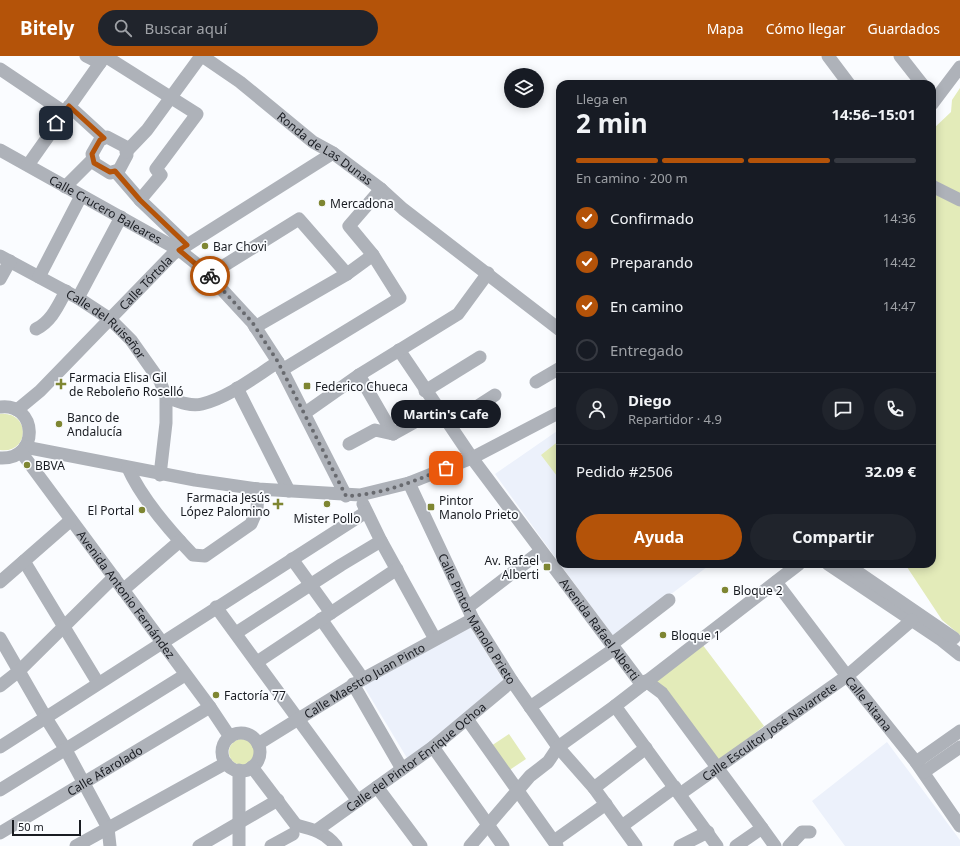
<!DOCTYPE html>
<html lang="es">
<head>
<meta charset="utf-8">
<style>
	body { margin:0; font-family:"Noto Sans",sans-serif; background:#20242c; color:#f1f3f6; height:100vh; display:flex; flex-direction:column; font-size:15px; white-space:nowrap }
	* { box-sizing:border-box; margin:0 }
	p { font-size:13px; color:#9ea1a6 }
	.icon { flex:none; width:22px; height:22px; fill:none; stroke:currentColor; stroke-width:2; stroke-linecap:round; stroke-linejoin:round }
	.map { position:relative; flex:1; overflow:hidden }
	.details { position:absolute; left:556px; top:24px; width:380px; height:488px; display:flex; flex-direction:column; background:#171b24; border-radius:12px; box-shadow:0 2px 10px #0003 }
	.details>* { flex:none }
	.tools { position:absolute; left:504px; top:12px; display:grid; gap:8px }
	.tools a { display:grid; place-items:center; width:40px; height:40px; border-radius:50%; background:#171b24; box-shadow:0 2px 10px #0003; font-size:20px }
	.scale { position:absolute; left:12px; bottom:10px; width:69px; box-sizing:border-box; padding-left:4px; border:2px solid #191c22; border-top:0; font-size:11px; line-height:14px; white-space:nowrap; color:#191c22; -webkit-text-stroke:3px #fafcff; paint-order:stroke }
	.pin { position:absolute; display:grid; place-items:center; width:34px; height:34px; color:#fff; margin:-17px; border-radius:8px; box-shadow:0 2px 6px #0006 }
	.courier { position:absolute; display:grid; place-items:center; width:40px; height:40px; margin:-20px; border:3px solid #b45309; border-radius:50%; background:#fff; color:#222; box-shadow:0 1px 5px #0007 }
	.bubble { position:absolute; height:28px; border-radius:14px; background:#171b24; box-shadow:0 2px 10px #0003; font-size:13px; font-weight:700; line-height:28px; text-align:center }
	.headline em { font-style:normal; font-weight:700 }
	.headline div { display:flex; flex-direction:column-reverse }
	.headline { display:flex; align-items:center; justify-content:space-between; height:68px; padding:0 20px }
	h1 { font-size:26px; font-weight:700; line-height:30px }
	.bar { display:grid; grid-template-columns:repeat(4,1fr); gap:6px 4px; align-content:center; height:48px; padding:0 20px }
	.bar i { height:5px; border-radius:3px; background:#363941 }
	.bar .active { background:#b45309 }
	.bar p { grid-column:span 4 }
	.line { display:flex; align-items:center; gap:10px; padding:0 20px; border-top:1px solid #363941 }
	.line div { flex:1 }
	.round { display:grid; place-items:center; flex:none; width:42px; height:42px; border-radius:21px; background:#20242c }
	ol { padding:0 20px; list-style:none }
	li { display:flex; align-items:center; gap:12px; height:44px }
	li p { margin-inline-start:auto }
	li .icon { padding:4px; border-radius:50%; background:#b45309; color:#fff; stroke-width:4 }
	li:last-child { color:#9ea1a6 }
	li i { width:22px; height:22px; border:2px solid #363941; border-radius:50% }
	.cta { display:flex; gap:8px; margin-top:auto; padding:8px 20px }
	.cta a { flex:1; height:46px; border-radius:24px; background:#b45309; color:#fff; font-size:16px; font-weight:700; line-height:46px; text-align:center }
	.cta a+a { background:#20242c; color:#f1f3f6 }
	header { display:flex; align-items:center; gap:24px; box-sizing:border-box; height:56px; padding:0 20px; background:#b45309; color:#fff }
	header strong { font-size:19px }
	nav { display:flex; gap:22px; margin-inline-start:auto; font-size:14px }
	.search { width:280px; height:36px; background:#20242c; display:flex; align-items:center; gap:10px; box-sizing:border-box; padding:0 14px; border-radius:22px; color:#9ea1a6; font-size:15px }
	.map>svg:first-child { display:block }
</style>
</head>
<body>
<header>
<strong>Bitely</strong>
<div class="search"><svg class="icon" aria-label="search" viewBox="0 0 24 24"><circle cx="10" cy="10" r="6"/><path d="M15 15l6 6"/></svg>Buscar aquí</div>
<nav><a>Mapa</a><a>Cómo llegar</a><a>Guardados</a></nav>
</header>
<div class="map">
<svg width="960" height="790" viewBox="0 0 960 790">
	<rect width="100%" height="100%" fill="#fafcff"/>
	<path fill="#ecf1fb" d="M560 373V508L495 418Z
		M560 508H711L614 581Z
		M467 566 503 624 431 686 407 702 363 629Z
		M887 686 960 784V790H845L812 745Z"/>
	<path fill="#e3ebb9" d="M960 32V579L942 564 905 508H932V74L951 56 952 44Z
		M0 358C31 355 30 398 0 394Z
		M560 384V424L541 399Z
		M702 588 764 670 718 706 655 624Z
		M509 678 526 703 502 719 485 694Z
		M229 696a13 13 0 1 1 26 0a13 13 0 1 1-26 0Z"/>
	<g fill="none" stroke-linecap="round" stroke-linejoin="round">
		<g stroke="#aeb2b9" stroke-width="13">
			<path d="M86 0 100 7"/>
			<path d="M105 0 197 58 156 113 161 119 140 144"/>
			<path id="s1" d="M202 0 240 26 313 86 333 97 381 133 403 153 560 274"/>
			<path d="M828 0 849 28"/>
			<path d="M900 0 922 28"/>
			<path d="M0 13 64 56"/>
			<path d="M932 48 960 11"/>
			<path d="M69 50 104 82"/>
			<path d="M107 81 126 91 127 99 119 114 110 117 94 107 92 98 100 84Z"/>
			<path id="s2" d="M0 94 179 194 203 213 252 266 278 306 346 440"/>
			<path d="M126 96 147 74 201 0"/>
			<path d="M28 109 105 0"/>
			<path d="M115 115 140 144 187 189"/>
			<path d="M932 130 960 144"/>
			<path d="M65 131 93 103"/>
			<path id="s3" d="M0 200 78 242 110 263 131 284 160 325 166 341V367L160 419"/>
			<path d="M347 218 373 199"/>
			<path d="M209 219 299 163 347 218 255 271"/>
			<path d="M39 221 81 140"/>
			<path d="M0 223 10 205"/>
			<path d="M78 242 121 161"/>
			<path d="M36 273C51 266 58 250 66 235"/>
			<path id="s4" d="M399 294 472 402 642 629"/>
			<path d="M282 314 400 242 373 199 349 170 381 133"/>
			<path d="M359 319 393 378"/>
			<path d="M536 326 560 312"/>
			<path d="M237 332 289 435"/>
			<path d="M425 335 480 301"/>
			<path d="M166 341C177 345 190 351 202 348 228 342 256 320 278 306"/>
			<path d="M0 351C37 346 41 404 0 402"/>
			<path id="s5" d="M17 354 40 335 173 198 333 97"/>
			<path d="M305 357 359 319 458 258 488 217"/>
			<path d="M450 368 495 339"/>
			<path d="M349 388 375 374 393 378 438 353"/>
			<path d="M25 391 195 424 258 433 360 439 409 427 472 402 560 356"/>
			<path id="s6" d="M21 396 210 651 230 681"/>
			<path d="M128 412C141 441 171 476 193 499L205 500 251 468 257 454 258 433"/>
			<path id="s7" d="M409 427 473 563 512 625 558 691 594 732 636 790"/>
			<path d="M363 448 381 485 435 583"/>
			<path d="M292 503 331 557"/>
			<path d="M24 505 98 627"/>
			<path d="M828 508 940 583 960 599"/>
			<path d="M846 508 954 582"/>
			<path d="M0 526 71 464"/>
			<path id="s8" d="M776 526 847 620 916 706 960 770"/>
			<path d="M123 534 180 485"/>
			<path d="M216 551 358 745"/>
			<path d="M468 551 541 495"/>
			<path d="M321 563 363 623"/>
			<path d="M236 577 341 509 381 485"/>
			<path d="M0 582 46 662 66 694 108 772 110 790"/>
			<path d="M612 588 669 544"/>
			<path d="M257 606 397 513"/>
			<path d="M646 625 662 637 762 772"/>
			<path d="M353 628 402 713"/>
			<path d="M0 630 19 615 114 521"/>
			<path d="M615 650 717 790"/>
			<path d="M530 651 614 593"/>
			<path d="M467 663 557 790"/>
			<circle cx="241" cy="696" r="19"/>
			<path id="s9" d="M258 688 363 623 473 563"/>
			<path d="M0 691 366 456"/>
			<path d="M433 691 503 790"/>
			<path d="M916 706 960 675"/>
			<path d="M252 711 296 769"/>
			<path d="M924 716 960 691"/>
			<path d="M377 731 421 790"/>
			<path d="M594 732 646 692"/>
			<path d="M0 734 185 619"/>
			<path id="s10" d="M680 738 847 620 912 564"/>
			<path d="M296 769C312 773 325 776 336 790"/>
			<path d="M622 770 675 731"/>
			<path id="s11" d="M317 774 433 691 512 625"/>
			<path id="s12" d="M0 777 210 651"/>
			<path d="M554 785 606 748"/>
			<path d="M76 790 226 707"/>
			<path d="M199 790 278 744"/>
			<path d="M239 790V714"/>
			<path d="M271 790 293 778"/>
			<path d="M470 790 530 720 548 706 558 691 615 650 799 508"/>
			<path d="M680 790 708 776"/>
			<path d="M736 790 762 772 775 790"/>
			<path d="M789 790 802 776H810"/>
		</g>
	</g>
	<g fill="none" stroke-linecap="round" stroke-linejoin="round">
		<path stroke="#686a6f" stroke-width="4" stroke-dasharray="0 7.2" d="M210 220 252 266 278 306 346 440C381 439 415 425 446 412"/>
		<path stroke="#b45309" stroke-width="5" d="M56 67 69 50 104 82 100 84 92 98 94 107 110 116 115 115 140 144 187 189 179 194 210 220"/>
	</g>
	<g fill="#7e8632" stroke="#fafcff" stroke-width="1.5">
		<circle cx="322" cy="147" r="4"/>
		<circle cx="205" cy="190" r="4"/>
		<path d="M59 322h4v4h4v4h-4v4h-4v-4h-4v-4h4z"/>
		<rect x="303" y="326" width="8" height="8" rx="2"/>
		<circle cx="59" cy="368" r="4"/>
		<circle cx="27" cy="409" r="4"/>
		<path d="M276 442h4v4h4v4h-4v4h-4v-4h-4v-4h4z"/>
		<circle cx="327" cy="448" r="4"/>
		<rect x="427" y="447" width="8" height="8" rx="2"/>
		<circle cx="142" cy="454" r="4"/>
		<rect x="543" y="507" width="8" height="8" rx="2"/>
		<circle cx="725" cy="534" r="4"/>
		<circle cx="663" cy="579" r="4"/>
		<circle cx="216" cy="639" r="4"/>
	</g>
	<g text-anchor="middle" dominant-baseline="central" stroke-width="3.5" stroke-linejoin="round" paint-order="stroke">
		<g font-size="12" fill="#191c22" stroke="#fafcff">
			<text stroke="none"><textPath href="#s1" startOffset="154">Ronda de Las Dunas</textPath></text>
			<text stroke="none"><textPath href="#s2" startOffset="121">Calle Crucero Baleares</textPath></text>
			<text stroke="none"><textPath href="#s5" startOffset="181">Calle Tórtola</textPath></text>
			<text stroke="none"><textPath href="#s3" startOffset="127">Calle del Ruiseñor</textPath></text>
			<text stroke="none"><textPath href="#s6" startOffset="177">Avenida Antonio Fernández</textPath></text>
			<text stroke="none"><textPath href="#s7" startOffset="152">Calle Pintor Manolo Prieto</textPath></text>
			<text stroke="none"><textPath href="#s4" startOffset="344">Avenida Rafael Alberti</textPath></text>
			<text stroke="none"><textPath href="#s9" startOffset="124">Calle Maestro Juan Pinto</textPath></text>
			<text stroke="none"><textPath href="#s8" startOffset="153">Calle Aitana</textPath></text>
			<text stroke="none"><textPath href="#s10" startOffset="109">Calle Escultor José Navarrete</textPath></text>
			<text stroke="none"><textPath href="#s11" startOffset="123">Calle del Pintor Enrique Ochoa</textPath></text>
			<text stroke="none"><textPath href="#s12" startOffset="122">Calle Afarolado</textPath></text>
		</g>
		<g font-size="12" fill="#191c22" stroke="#fafcff" text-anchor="start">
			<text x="330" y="147">Mercadona</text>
			<text x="213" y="190">Bar Chovi</text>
			<text x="69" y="321">Farmacia Elisa Gil<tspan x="69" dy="14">de Reboleño Roselló</tspan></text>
			<text x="315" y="330">Federico Chueca</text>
			<text x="67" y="361">Banco de<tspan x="67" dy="14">Andalucía</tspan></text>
			<text x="35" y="409">BBVA</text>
			<text x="270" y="441" text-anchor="end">Farmacia Jesús<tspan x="270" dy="14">López Palomino</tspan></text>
			<text x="439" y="444">Pintor<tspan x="439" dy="14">Manolo Prieto</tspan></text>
			<text x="134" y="454" text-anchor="end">El Portal</text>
			<text x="327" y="462" text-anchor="middle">Mister Pollo</text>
			<text x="539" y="504" text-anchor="end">Av. Rafael<tspan x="539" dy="14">Alberti</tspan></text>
			<text x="733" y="534">Bloque 2</text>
			<text x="671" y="579">Bloque 1</text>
			<text x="224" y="639">Factoría 77</text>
		</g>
	</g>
</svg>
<div class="tools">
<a><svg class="icon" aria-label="layers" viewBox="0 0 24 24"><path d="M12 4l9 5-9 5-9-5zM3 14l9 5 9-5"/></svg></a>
</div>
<div class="scale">50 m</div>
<div class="pin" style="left:446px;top:412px;background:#ea580c"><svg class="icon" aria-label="bag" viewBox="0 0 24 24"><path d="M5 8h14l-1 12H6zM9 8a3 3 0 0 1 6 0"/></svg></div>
<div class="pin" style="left:56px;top:67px;background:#1f2937"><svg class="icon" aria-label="home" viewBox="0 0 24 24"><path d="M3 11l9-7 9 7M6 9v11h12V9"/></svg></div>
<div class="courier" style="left:210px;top:220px"><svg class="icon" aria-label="bike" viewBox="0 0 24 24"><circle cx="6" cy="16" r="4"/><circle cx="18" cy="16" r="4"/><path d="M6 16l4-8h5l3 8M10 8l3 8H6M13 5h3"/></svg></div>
<div class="bubble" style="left:391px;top:344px;width:110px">Martin's Cafe</div>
<section class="details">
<div class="headline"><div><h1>2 min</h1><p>Llega en</p></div><em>14:56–15:01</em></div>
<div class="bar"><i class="active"></i><i class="active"></i><i class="active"></i><i></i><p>En camino · 200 m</p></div>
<ol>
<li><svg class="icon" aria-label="check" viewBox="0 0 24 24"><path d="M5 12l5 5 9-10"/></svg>Confirmado<p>14:36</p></li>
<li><svg class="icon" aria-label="check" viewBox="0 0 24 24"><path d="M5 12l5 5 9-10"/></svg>Preparando<p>14:42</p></li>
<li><svg class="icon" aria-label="check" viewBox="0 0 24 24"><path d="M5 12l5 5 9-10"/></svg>En camino<p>14:47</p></li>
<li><i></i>Entregado</li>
</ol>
<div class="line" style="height:72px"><a class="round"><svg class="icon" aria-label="person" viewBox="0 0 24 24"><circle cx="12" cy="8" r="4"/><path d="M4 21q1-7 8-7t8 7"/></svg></a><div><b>Diego</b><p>Repartidor · 4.9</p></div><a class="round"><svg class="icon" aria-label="chat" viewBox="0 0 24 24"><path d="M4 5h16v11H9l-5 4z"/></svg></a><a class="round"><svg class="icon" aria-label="phone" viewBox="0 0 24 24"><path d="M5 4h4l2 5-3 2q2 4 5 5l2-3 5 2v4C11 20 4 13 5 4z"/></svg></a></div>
<div class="line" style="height:52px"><div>Pedido #2506</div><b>32.09 €</b></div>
<div class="cta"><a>Ayuda</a><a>Compartir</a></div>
</section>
</div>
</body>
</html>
